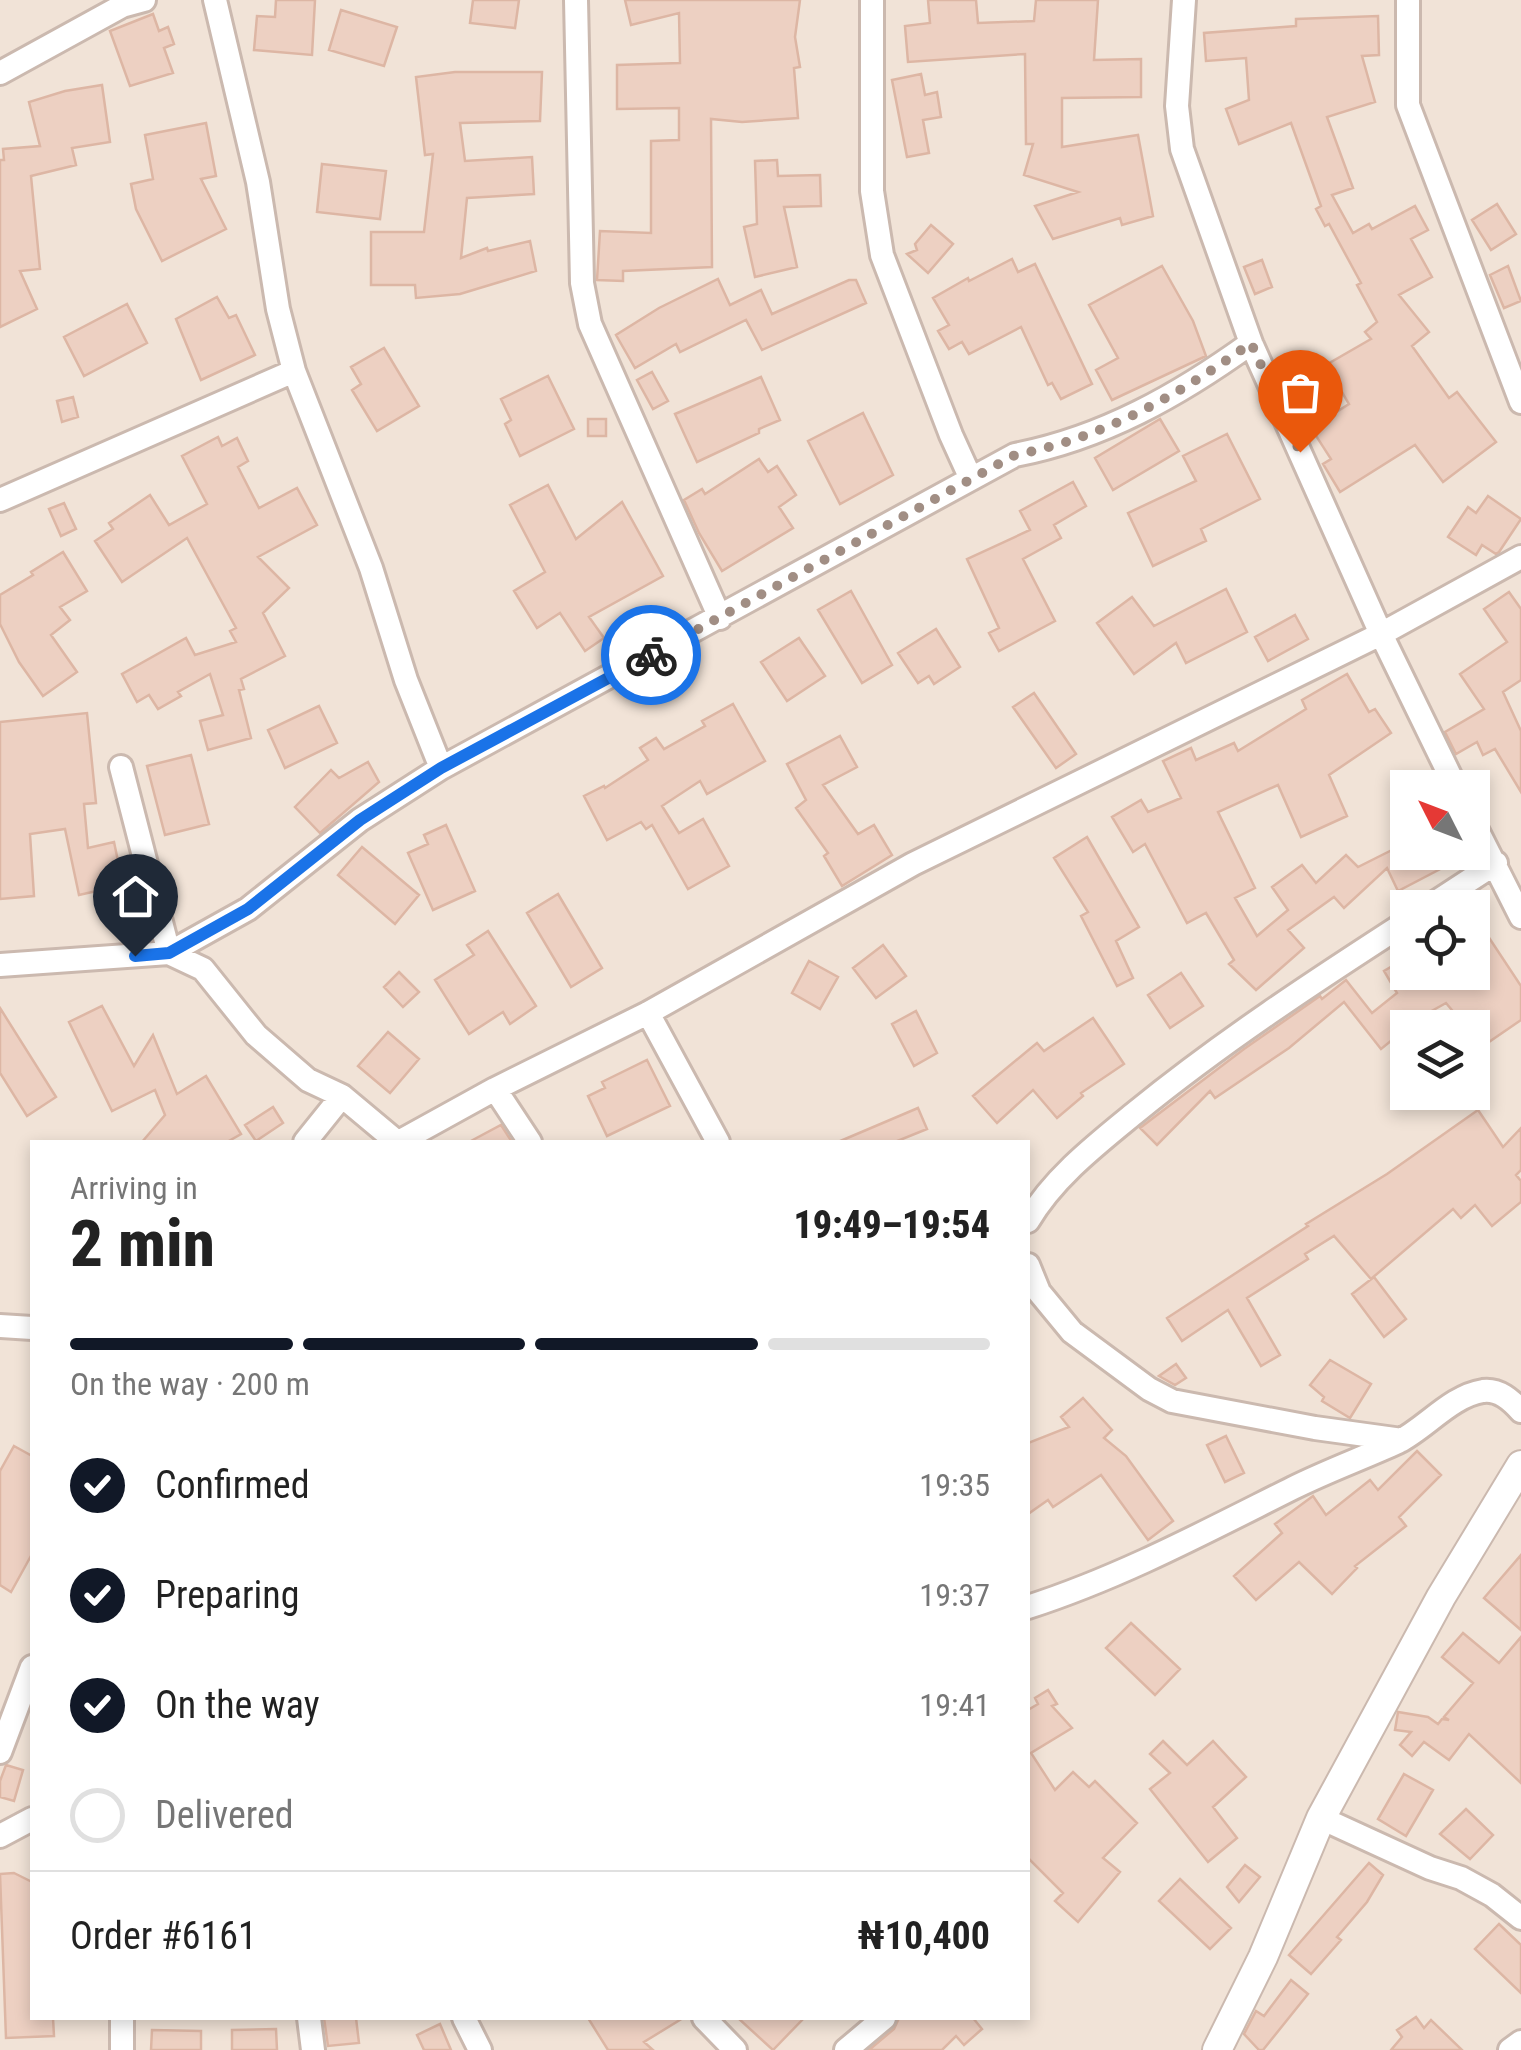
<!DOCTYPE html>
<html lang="en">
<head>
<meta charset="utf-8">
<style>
	body { margin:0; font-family:"Roboto Condensed",sans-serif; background:#f2f2f2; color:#222; height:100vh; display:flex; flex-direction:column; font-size:38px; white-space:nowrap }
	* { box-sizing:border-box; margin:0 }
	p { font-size:32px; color:#767676 }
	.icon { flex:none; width:55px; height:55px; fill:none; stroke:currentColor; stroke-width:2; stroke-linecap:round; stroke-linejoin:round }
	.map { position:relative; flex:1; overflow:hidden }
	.panel { position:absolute; left:30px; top:1140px; width:1000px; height:880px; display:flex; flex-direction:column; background:#fff; border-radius:0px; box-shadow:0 5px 15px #0003 }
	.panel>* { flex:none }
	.needle { width:65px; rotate:312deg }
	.tools { position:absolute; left:1390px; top:770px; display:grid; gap:20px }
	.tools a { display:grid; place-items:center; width:100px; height:100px; border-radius:0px; background:#fff; box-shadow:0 5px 15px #0003; font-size:50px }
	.pin { position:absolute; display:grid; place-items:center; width:85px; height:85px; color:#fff; margin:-102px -42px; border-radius:50% 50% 50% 0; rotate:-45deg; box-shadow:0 0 10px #0007 }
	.pin .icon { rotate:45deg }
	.courier { position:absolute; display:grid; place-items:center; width:100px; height:100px; margin:-50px; border:8px solid #1a73e8; border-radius:50%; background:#fff; color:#222; box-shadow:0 2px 12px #0007 }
	.headline em { font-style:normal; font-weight:800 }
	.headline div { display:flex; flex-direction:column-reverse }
	.headline { display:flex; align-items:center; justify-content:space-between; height:170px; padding:0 40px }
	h1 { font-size:65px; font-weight:800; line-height:75px }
	.bar { display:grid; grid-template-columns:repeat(4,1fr); gap:15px 10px; align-content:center; height:120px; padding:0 40px }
	.bar i { height:12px; border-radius:8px; background:#e0e0e0 }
	.bar .selected { background:#111827 }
	.bar p { grid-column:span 4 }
	.line { display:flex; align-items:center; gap:25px; padding:0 40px; border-top:2px solid #e0e0e0 }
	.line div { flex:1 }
	ol { padding:0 40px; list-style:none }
	li { display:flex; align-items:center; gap:30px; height:110px }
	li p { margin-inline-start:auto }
	li .icon { padding:10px; border-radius:50%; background:#111827; color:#fff; stroke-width:4 }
	li:last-child { color:#767676 }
	li i { width:55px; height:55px; border:5px solid #e0e0e0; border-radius:50% }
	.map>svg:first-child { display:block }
</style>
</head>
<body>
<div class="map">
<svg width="1521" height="2050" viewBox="0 0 1521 2050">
	<rect width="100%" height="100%" fill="#faf2e8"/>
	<path fill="#f1e3d7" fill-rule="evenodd" d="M0 0H1521V2050H0ZM1408 788H1472V852H1408ZM1408 908H1472V972H1408ZM1408 1028H1472V1092H1408ZM32 1142H1028V2018H32Z"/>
	<path fill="#edd0c2" stroke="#ddb6a4" stroke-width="2.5" d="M276 0H315L312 55 254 50 257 16 275 17Z
		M473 0H519L515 28 470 23Z
		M625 0H800L795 37 800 67 794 68 798 118 742 122 711 119 712 267 623 271V281L597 280 600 231 651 233V141L679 140V108L617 109V65L680 63 679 13 631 25Z
		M928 0H976L978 23 1034 21 1036 0H1098L1094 60 1141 59V97L1062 98V147L1138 135 1153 216 1122 225 1120 218 1053 239 1035 206 1078 192 1024 175 1033 144H1026L1025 54 908 62 905 26 930 23Z
		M341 10 397 27 384 66 329 50Z
		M153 14 159 31 168 27 174 44 164 48 173 73 130 86 110 31Z
		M1378 16 1379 55 1362 56 1375 102 1327 117 1353 188 1332 195 1353 233 1369 224 1372 229 1415 206 1428 230 1411 239 1432 277 1399 295 1429 332 1412 346 1449 398 1457 392 1496 442 1443 482 1415 445 1340 492 1323 464 1331 459 1311 428 1349 404 1326 365 1371 339 1365 332 1377 322 1357 285 1361 283 1329 224 1325 226 1316 209 1321 206 1291 123 1239 144 1226 109 1249 100 1246 58 1206 61 1204 33 1296 26V19Z
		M455 72H542L540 121 460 123 465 161 532 157 534 194 467 198 461 258 487 248 488 251 530 241 536 271 460 294 416 298 415 285H371V232H424L433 154 425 155 416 77Z
		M921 74 925 95 937 92 941 117 923 120 929 153 907 157 892 80Z
		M102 85 110 142 72 148 76 165 31 176 40 269 20 271 37 309 0 327V160H4L3 149 40 146 29 102 65 91Z
		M206 123 216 176 201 179 226 229 162 261 136 209 131 184 153 179 145 135Z
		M777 160 778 176 820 175 821 206 784 207 797 267 755 277 744 227 757 224 755 161Z
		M322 164 386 171 380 219 317 212Z
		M1497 204 1516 234 1491 250 1472 220Z
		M931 225 953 244 928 273 907 254 917 250 915 244Z
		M1012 259 1018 272 1035 264 1092 384 1061 399 1052 383 1048 385 1021 327 969 354 962 342 949 349 938 331 949 325 933 298 968 278 969 281Z
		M1262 260 1272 287 1255 294 1244 267Z
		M1162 266 1193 321 1206 356 1112 400 1096 370 1118 358 1089 305Z
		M1508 266 1521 301 1504 308 1490 275Z
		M718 279 730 305 761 290 772 314 849 280H856L866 303 762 350 746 320 680 352 676 344 635 368 616 335 659 308Z
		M217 297 229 318 236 315 255 355 201 380 176 319Z
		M127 304 147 343 84 376 64 337Z
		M384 348 419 406 377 431 352 390 361 384 351 367Z
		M652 372 668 401 653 409 637 380Z
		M548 376 574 429 520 456 505 424 511 420 501 399Z
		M761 377 780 420 759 429V433L697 462 675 414Z
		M73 397 78 417 62 422 57 401Z
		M863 413 893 475 840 504 808 441Z
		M588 419H606V436H588Z
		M1160 419 1179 451 1113 490 1095 458Z
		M1227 434 1260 499 1201 529 1206 541 1153 566 1128 513 1196 481 1183 456Z
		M218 437 222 446 237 438 248 461 238 467 259 508 297 488 317 525 258 557 289 588 263 613 285 656 241 679 244 689 239 690 251 738 208 750 200 721 223 715 210 674 178 692 181 696 158 709 149 695 137 702 122 674 186 638 195 655 236 642 230 631 236 628 187 538 122 582 95 541 113 529 109 523 150 495 169 525 207 504 182 456Z
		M759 459 768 472 777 466 796 495 779 507 793 528 722 571 699 533 684 500 702 489 705 494Z
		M1073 482 1086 506 1054 525 1061 538 1023 559 1055 621 999 651 989 633 999 628 967 559 1030 530 1020 511Z
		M548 485 576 539 622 502 663 576 589 617 604 638 585 651 560 613 537 628 514 591 545 572 510 505Z
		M1488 496 1521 519 1499 552 1496 554 1482 545 1476 555 1448 537 1468 507 1476 513Z
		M64 503 76 529 61 536 49 509Z
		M63 552 87 591 60 607 70 620 51 635 77 672 43 696 19 662 0 624V595L33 575 31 572Z
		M1226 589 1247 632 1186 663 1176 643 1134 674 1097 623 1132 597 1154 626Z
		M851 591 892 665 862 683 818 610Z
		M1509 592 1521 609V680L1503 692 1521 731V792L1495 749 1483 755 1477 742 1456 754 1445 732 1484 709 1460 674 1507 642 1484 609Z
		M1295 615 1308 639 1268 661 1255 637Z
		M936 629 960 667 934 684 929 676 918 683 898 653Z
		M799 638 825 676 787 701 761 662Z
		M1347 674 1369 712 1375 709 1391 733 1329 775 1347 816 1301 837 1278 785 1218 812 1255 888 1235 898 1257 936 1288 910 1272 887 1302 865 1316 883 1346 855 1358 867 1408 842V852H1439L1446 866 1398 891 1387 868 1344 908 1334 897 1288 930 1304 948 1256 990 1229 964 1234 960 1206 913 1187 923 1145 844 1133 852 1112 817 1141 800 1148 812 1181 798 1163 761 1191 748 1196 760 1234 743 1238 751 1306 709 1302 700Z
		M1034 693 1076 754 1056 768 1013 707Z
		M733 704 765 761 707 794 700 781 662 806 679 833 703 819 729 866 688 889 652 825 646 829 641 822 607 840 584 796 604 786 605 788 648 760 640 748 656 738 664 749 705 726 702 721Z
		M319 706 337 743 285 768 268 730Z
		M87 713 96 803 84 804 88 848 114 842 123 885 79 895 65 829 30 834 34 896 0 899V722Z
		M840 736 857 767 823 785 858 834 874 825 892 855 842 886 824 856 828 853 796 808 806 800 787 764Z
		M191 755 209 824 165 835 147 766Z
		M368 762 379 782 320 833 295 807 331 770 339 778Z
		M446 825 475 891 433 910 408 853 428 844 424 835Z
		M1087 837 1139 927 1116 941 1133 978 1117 986 1081 916 1088 912 1054 858Z
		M362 847 419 895 395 924 338 875Z
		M558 894 602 968 571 987 527 913Z
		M1472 912 1521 986V1020L1483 1046 1472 1034V1028H1467L1446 1003 1419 1018 1381 1049 1344 1002 1289 1048 1215 1098 1210 1091 1157 1145 1140 1128 1244 1049 1320 996 1322 999 1346 980 1372 1013 1397 993 1384 971 1408 957V972H1472Z
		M488 931 536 1006 510 1024 503 1012 469 1034 435 980 474 955 467 945Z
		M883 945 906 976 876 998 853 968Z
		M809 961 838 977 820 1009 792 993Z
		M399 972 419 992 403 1007 384 987Z
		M1181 973 1203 1006 1170 1028 1148 995Z
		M102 1006 134 1066 153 1035 177 1094 206 1076 241 1134 227 1142H142L165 1115 155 1090 112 1111 69 1022Z
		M0 1008 56 1097 27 1116 0 1073Z
		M916 1011 937 1053 914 1066 892 1024Z
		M1093 1018 1124 1064 1081 1093 1083 1096 1057 1118 1033 1090 997 1123 973 1096 1037 1043 1044 1051Z
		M388 1032 419 1059 390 1093 358 1066Z
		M647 1060 670 1106 607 1136 588 1096 605 1088 602 1082Z
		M273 1107 283 1123 256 1141 245 1125Z
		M918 1108 927 1129 895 1142H838Z
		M1478 1110 1503 1147 1521 1128V1170L1516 1175 1521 1181V1202L1492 1226 1475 1205 1461 1218 1453 1209 1371 1279 1334 1236 1305 1254 1308 1259 1247 1298 1280 1355 1261 1366 1228 1310 1182 1341 1167 1318 1308 1226 1306 1224 1387 1174Z
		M501 1125 512 1142H469Z
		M1374 1277 1406 1319 1384 1337 1352 1294Z
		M1330 1360 1371 1384 1350 1418 1322 1401 1324 1397 1310 1385Z
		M1176 1364 1186 1378 1175 1385 1159 1376Z
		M1083 1398 1112 1430 1104 1438 1126 1456 1173 1521 1148 1540 1101 1475 1053 1507 1048 1500 1028 1514V1443L1069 1427 1061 1417Z
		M1226 1436 1244 1473 1225 1482 1207 1445Z
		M14 1446 32 1456V1554L11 1592 0 1585V1471Z
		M1417 1451 1441 1475 1399 1517 1406 1526 1355 1566 1357 1568 1332 1594 1299 1562 1256 1600 1234 1576 1282 1533 1275 1524 1313 1496 1326 1515 1370 1480 1378 1490Z
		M1521 1555V1630L1484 1598Z
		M1131 1623 1180 1669 1155 1695 1106 1648Z
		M1463 1633 1499 1663 1521 1637V1783L1469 1734 1449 1760 1424 1742 1412 1756 1400 1745 1411 1732 1395 1730 1398 1712 1428 1717 1438 1724 1442 1719 1449 1720 1444 1717 1473 1683 1442 1657Z
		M1048 1690 1057 1704 1052 1706 1072 1728 1031 1753 1055 1790 1073 1772 1089 1787 1095 1781 1137 1823 1103 1858 1120 1872 1078 1922 1055 1901 1063 1893 1028 1858V1710L1038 1704 1035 1698Z
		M1163 1741 1187 1765 1213 1741 1246 1777 1213 1807 1237 1838 1208 1862 1150 1789 1170 1773 1150 1754Z
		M6 1765 23 1770 14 1801 0 1797V1781Z
		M1404 1774 1433 1790 1406 1836 1378 1819Z
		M1466 1809 1493 1835 1470 1859 1440 1834Z
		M1369 1863 1383 1875 1367 1902 1337 1937 1341 1940 1311 1974 1289 1955Z
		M1245 1865 1260 1877 1239 1902 1227 1887Z
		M14 1873 32 1882V2018H53L54 2036 6 2038 0 1874Z
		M1180 1879 1231 1928 1210 1949 1159 1901Z
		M1499 1924 1521 1945V1993L1475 1949Z
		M1291 1980 1308 1994 1263 2050H1259L1244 2034 1256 2011 1264 2016Z
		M1416 2017 1424 2028 1431 2020 1462 2050H1391L1402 2037 1397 2030Z
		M324 2018H356L359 2043 328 2046Z
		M588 2018H683L644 2042 653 2050H608Z
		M738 2018H804L773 2050Z
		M899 2018H973L982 2029 964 2045 956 2036 942 2050H869L894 2029Z
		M440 2024 451 2050H424L417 2035Z
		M276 2029 277 2050H232V2030Z
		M152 2030 201 2031V2050H151Z"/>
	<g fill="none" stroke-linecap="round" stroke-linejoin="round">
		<defs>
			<path id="minor" d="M215 0 258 182 278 309 294 371 371 568 406 680 441 768
				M576 0 582 283 590 324 720 618
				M872 0V191L882 255 951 435 971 479
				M1184 0 1177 106 1182 149 1251 343 1381 634 1456 788
				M1408 0V105L1521 402
				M0 73 122 6 144 0
				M0 500 294 371
				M121 767 169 953 248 909 360 820 441 768 1015 455C1103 438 1179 395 1251 343
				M1472 820 1521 917
				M1427 908 1496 863
				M0 965 169 953 203 969 256 1035 308 1080 342 1096 397 1142
				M648 1013 718 1142
				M495 1089 530 1142
				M305 1142 342 1096
				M399 1142 495 1089 648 1013 913 864 1381 634 1521 557
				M1028 1221C1054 1177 1097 1144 1136 1112 1222 1042 1315 981 1408 921
				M1028 1265 1039 1292 1072 1332 1149 1389 1172 1401 1315 1428 1402 1440
				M0 1326 32 1328
				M1028 1607C1121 1577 1205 1532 1293 1488 1327 1471 1363 1458 1398 1442 1426 1428 1451 1396 1483 1391 1499 1389 1511 1400 1521 1411
				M0 1752 32 1667
				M1321 1818 1430 1868 1461 1878 1492 1895 1521 1918
				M0 1836 32 1819
				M122 2018V2050
				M309 2018 313 2050
				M464 2018 480 2050
				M704 2018 735 2050
				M846 2050 884 2018
				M1510 2050 1521 2042"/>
			<path id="tertiary" d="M1217 2050 1263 1957 1321 1818 1441 1597 1521 1465"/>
		</defs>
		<use href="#minor" stroke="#cbb9af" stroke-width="28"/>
		<use href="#tertiary" stroke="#cbb9af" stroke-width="32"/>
		<use href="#minor" stroke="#fff" stroke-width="22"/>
		<use href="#tertiary" stroke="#fff" stroke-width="28"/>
	</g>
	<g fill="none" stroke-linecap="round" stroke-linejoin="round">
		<path stroke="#a18e84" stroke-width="10" stroke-dasharray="0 18" d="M651 655 1015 455C1103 438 1179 395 1251 343L1300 452"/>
		<path stroke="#1a73e8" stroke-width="12" d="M135 956 169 953 248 909 360 820 441 768 651 655"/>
	</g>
</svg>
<div class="tools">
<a><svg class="needle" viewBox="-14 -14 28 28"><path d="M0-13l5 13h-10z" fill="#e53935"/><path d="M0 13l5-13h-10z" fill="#767676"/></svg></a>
<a><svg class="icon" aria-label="locate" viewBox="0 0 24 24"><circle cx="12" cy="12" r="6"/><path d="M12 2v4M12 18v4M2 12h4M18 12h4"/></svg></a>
<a><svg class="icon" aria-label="layers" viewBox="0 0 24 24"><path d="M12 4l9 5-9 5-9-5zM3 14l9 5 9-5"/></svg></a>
</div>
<div class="pin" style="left:1300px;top:452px;background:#ea580c"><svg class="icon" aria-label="bag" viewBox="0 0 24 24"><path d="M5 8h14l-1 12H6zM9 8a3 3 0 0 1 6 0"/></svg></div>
<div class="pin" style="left:135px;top:956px;background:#1f2937"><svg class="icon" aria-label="home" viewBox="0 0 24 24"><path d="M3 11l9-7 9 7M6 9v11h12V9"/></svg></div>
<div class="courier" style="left:651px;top:655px"><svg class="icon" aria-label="bike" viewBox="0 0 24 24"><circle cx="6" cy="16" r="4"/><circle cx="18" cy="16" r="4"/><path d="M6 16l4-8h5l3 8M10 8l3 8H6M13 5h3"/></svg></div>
<section class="panel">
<div class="headline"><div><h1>2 min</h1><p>Arriving in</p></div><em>19:49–19:54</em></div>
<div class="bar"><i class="selected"></i><i class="selected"></i><i class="selected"></i><i></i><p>On the way · 200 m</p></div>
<ol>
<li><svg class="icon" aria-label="check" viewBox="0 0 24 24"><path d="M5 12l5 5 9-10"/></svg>Confirmed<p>19:35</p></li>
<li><svg class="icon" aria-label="check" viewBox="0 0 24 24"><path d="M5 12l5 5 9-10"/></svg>Preparing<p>19:37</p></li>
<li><svg class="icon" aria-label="check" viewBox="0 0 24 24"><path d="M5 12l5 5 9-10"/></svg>On the way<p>19:41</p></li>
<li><i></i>Delivered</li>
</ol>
<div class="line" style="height:130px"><div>Order #6161</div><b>₦10,400</b></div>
</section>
</div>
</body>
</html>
